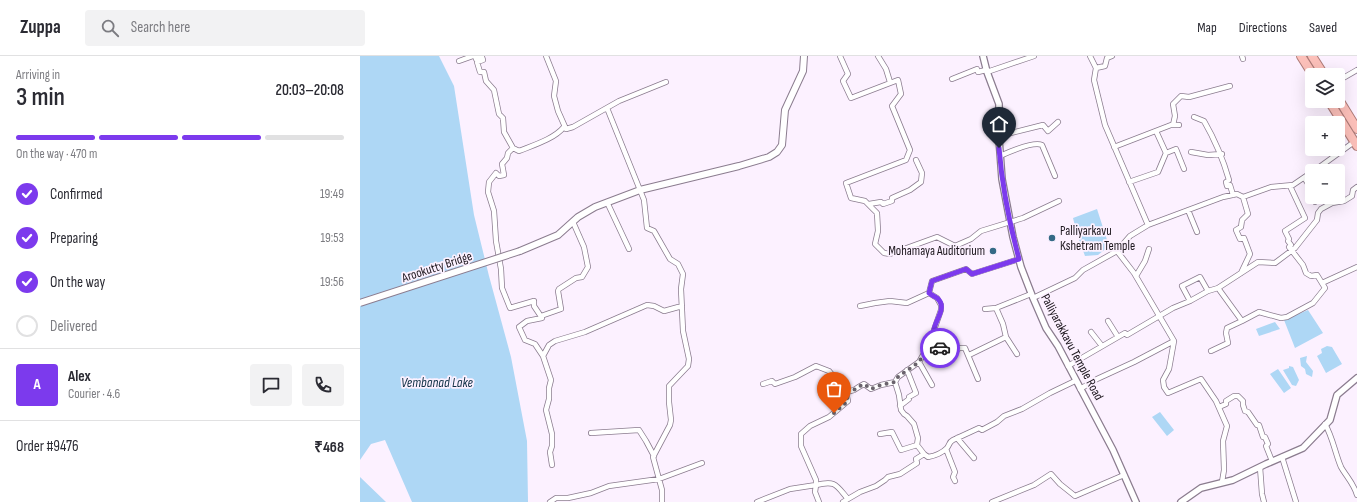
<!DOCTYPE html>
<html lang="en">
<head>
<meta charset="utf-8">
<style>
	body { margin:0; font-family:"Sofia Sans Condensed",sans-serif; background:#f2f2f3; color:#2b2b33; height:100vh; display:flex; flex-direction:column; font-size:15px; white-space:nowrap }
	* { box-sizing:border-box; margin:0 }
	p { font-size:13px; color:#7c7c81 }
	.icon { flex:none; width:22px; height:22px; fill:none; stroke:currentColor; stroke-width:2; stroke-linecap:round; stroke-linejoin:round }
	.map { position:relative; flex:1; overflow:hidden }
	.panel { display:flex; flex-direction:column; background:#fff; width:360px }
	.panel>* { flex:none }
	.buttons { position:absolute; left:945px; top:12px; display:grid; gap:8px }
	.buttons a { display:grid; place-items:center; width:40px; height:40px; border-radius:4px; background:#fff; box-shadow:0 4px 16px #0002; font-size:20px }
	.pin { position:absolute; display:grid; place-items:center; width:34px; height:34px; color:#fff; margin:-41px -17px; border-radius:50% 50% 50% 0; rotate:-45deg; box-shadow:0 0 4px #0007 }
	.pin .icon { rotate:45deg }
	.courier { position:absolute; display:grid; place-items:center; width:40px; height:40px; margin:-20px; border:3px solid #7c3aed; border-radius:50%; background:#fff; color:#222; box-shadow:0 1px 5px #0007 }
	.overview em { font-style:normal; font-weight:600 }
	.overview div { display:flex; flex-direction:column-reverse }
	.overview { display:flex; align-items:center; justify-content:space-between; height:68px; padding:0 16px }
	h1 { font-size:26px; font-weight:600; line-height:30px }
	.bar { display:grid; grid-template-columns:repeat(4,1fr); gap:6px 4px; align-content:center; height:48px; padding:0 16px }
	.bar i { height:5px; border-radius:3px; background:#e1e1e2 }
	.bar .selected { background:#7c3aed }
	.bar p { grid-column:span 4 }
	.line { display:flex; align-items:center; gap:10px; padding:0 16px; border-top:1px solid #e1e1e2 }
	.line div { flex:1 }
	.round { display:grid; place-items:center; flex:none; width:42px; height:42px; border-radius:4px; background:#f2f2f3 }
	ol { padding:0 16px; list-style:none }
	li { display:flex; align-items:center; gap:12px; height:44px }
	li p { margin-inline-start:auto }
	li .icon { padding:4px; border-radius:50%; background:#7c3aed; color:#fff; stroke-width:4 }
	li:last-child { color:#7c7c81 }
	li i { width:22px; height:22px; border:2px solid #e1e1e2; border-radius:50% }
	header { display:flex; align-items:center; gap:24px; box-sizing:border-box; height:56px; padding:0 20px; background:#fff; border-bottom:1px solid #e1e1e2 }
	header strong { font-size:19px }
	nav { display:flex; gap:22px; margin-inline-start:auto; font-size:14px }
	.search { width:280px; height:36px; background:#f2f2f3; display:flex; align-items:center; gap:10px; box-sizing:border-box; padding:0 14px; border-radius:4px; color:#7c7c81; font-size:15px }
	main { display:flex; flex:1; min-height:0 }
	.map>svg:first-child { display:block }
</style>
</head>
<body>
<header>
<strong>Zuppa</strong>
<div class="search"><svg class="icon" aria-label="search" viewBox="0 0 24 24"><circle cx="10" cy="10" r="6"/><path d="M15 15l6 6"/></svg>Search here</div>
<nav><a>Map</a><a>Directions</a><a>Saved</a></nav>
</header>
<main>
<section class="panel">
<div class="overview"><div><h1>3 min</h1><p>Arriving in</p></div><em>20:03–20:08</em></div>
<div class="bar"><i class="selected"></i><i class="selected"></i><i class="selected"></i><i></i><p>On the way · 470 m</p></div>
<ol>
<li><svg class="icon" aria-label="check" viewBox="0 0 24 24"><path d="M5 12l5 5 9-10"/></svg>Confirmed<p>19:49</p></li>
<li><svg class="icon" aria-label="check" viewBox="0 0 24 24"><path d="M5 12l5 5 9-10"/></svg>Preparing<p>19:53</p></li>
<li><svg class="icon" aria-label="check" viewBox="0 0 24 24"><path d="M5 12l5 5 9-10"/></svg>On the way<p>19:56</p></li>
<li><i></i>Delivered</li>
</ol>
<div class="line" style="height:72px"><b class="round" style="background:#7c3aed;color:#fff">A</b><div><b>Alex</b><p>Courier · 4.6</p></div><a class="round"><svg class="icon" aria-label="chat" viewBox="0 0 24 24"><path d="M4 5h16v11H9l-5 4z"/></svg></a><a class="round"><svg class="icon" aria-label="phone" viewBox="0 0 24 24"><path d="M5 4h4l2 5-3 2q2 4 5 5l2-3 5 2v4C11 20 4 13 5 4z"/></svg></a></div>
<div class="line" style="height:52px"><div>Order #9476</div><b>₹468</b></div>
</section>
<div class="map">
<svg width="997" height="446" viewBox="0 0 997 446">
	<rect width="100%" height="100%" fill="#fcf1ff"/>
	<path fill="#aed7f5" d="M0 0H79L94 30 114 159 129 220 151 301 167 385 168 446H52L25 384 11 388 0 404Z
		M737 153 749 190 738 199 725 200 718 181 714 176 717 172 715 170 713 162Z
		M948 254 963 277 935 292 924 264Z
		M915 266 920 273 899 280 896 273Z
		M967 290 972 291 982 308 966 317 957 300 962 297 961 293Z
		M947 300 946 306 953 315 952 321 946 318 945 313 941 310 940 302Z
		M929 310 933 311 939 324 936 330 932 329 923 314 929 312Z
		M918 313 931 332 924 337 910 318Z
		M800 356 814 374 807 380 792 361Z
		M0 421 26 446H0Z"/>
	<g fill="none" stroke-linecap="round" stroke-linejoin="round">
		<defs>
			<path id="minor" d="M115 0 116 3 122 1 123 4 117 6 120 16H124L126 25 134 34 139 58 143 62 144 76 153 92
				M186 0 196 25 194 40 198 55 206 73 213 71 259 45 306 26
				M480 0 488 18 483 25 491 42 538 24 541 38 532 50 550 94 546 104 486 127 491 142 505 145 517 157 518 175 515 188 524 197 530 198 577 181 595 190 611 183 621 175 663 162 699 145
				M518 0 526 13 530 26
				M730 0 736 12 734 24 745 69 788 169
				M882 0 883 3
				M99 5 113 0
				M736 12 745 10 747 2 752 0
				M627 16 674 0
				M592 23 617 13 618 16 626 14
				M978 25 997 14
				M247 52 284 144 287 172 294 175 310 203 318 208 323 218 321 233 323 275 329 303 328 310 309 330V346L311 364 310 369 293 401 302 434V446
				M834 61 844 65C855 84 863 103 869 124L866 126 867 130 870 129 873 139
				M813 69 815 60 813 48 821 40 829 41 870 30
				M796 75 806 97 816 93 824 113
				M639 80 683 69 688 75 698 66
				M754 91 811 69H819
				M831 96 848 99 862 98
				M640 100C649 96 673 85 682 89L695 120
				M954 115 994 86
				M944 122 947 126 952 136 951 137 952 140
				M769 126 798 116 806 97
				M930 130 945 162 925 175 929 183 928 185 931 189 929 191 943 209 946 217 951 220 957 219 965 232 953 247 927 261 921 262 899 256 882 265 858 232 898 206 915 207 935 192 957 164 958 157 961 153 972 147 984 145 992 140 993 134 997 131
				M953 141 955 146
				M247 146 269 193
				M509 148 521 146 523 148 532 145V142L550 134 561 126 562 117 556 104
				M828 154 837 176
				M757 195 774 217 814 285 809 313 803 324 804 331 808 337 841 323 856 345 867 370 863 385 864 414 862 426
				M881 217 890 198 884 182 880 183 876 174 881 171 882 164 888 158 883 141
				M776 220 785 205 789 193
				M962 227 997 211
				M673 242 715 222 723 214 757 195 770 180 788 169 863 141 877 138 883 141 911 131 933 129 952 116
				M830 245 822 230 840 221 848 235
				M500 250 515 247 530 245 547 247 569 237 572 225 606 213 612 218 659 203
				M625 253 636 252
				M181 260 201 253 198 235 199 233 216 222 222 221 228 211 224 191 213 166
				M748 265 758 281
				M731 276 742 290
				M646 281 657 298
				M851 295 868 287 866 277 867 272 882 265
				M580 296 584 299 600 292H605L618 323
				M609 299 646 281 643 268 636 252 671 238
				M183 300 175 288 165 284 159 271 167 265 182 262 174 250V245L150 252 142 232 141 213 136 185 134 155 128 136 129 126 136 117 139 120 144 119 142 108 147 102 148 97 153 92 159 95C174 89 194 83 204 71
				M559 306 572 329
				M708 310 765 277 767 279 813 252 830 245 848 235 858 232
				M535 326 539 339 541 354 544 358 547 360 554 368 558 382 557 389 564 398
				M403 328 412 325 415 328 435 321 456 310 469 315 486 336
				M720 333 737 323 774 306 814 285
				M540 350 549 343V341L556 337 547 314
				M859 351 866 348V345L874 340H878L883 345V349L885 355 888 356 897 369H899L903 381H905L908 388 906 390 912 405
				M965 368C973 382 975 397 981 411 986 420 994 428 997 439
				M231 377 279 374 286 385 294 400
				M520 378 532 376 541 394 557 389
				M597 382 614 402
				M586 393 595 416 593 421 595 425
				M922 401 936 446
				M192 409 190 396 192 390V378L186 354 189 343V332L191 324 183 300 189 289 195 285 225 276 287 249 294 250 304 255 322 250
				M900 411 902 438 904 446
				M488 443 500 436 516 430 525 424 528 421 540 418 557 407 556 403 564 398 568 401C574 400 582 397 587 392 590 388 589 386 593 384L619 372 622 374 637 366 644 360 662 353 690 337 715 325
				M190 446 196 442H208L231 437 249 430 299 423 342 407
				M397 446 430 433 456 429 455 436 459 446
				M483 446 488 443C476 429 476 424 456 429V424L441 390V378L450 370 469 361 488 345 486 337C488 335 491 335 494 334 497 332 500 330 504 328L511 333 521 329 535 326 538 321 559 306 563 299 571 295 580 296V289L575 283 574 274 581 254V249L577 242 569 237
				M632 446 674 429 691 418 700 428 715 440 764 419"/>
			<path id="tertiary" d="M623 0 627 16 639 48V83L642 123 653 181 661 211 673 242 686 272 698 290 753 394 776 446
				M821 446 841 432 873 424 906 408 943 392 970 364 977 339 997 322"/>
			<path id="secondary" d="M160 195 198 179 218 161 235 151 280 134 379 110 409 101 417 96 422 89 425 54 443 15 444 0"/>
			<path id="trunk" d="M941 0 953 19
				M952 0 964 19
				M978 42 997 73
				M969 45 997 90"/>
		</defs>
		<use href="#minor" stroke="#8b7c8f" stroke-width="6"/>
		<use href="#tertiary" stroke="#8b7c8f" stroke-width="8"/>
		<use href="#secondary" stroke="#8b7c8f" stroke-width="8"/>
		<use href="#trunk" stroke="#ad7b78" stroke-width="10"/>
		<use href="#minor" stroke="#fff" stroke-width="4.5"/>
		<use href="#tertiary" stroke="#fff" stroke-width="5.5"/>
		<use href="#secondary" stroke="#fff" stroke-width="6"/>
		<use href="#trunk" stroke="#fcc0ba" stroke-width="8"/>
		<defs>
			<path id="secondary-bridge" d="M0 247 160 195"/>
		</defs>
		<use href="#secondary-bridge" stroke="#8b7c8f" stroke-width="8" stroke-linecap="butt"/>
		<use href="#secondary-bridge" stroke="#fff" stroke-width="6"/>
	</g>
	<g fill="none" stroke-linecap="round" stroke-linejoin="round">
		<path stroke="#6a636c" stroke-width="4" stroke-dasharray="0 7.2" d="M474 357 488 345 486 337C488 335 491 335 494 334 497 332 500 330 504 328L511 333 521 329 535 326 538 321 559 306 563 299 571 295 580 296V292"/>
		<path stroke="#7c3aed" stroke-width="5" d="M580 292C579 285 573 282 574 274 575 264 588 251 577 242 574 240 571 239 569 237L572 225 606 213 612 218 659 203C649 166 642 129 639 92"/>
	</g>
	<g fill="#356a86" stroke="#fcf1ff" stroke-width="1.5">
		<circle cx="692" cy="182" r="4"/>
		<circle cx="633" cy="195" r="4"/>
	</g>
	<g text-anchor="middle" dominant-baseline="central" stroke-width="3.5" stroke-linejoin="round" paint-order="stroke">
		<g font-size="13" fill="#1c161d" stroke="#fcf1ff" text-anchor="start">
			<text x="700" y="175">Palliyarkavu<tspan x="700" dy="15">Kshetram Temple</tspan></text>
			<text x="625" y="195" text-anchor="end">Mohamaya Auditorium</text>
		</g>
		<g font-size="13" fill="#1c161d" stroke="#fcf1ff">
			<text transform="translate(77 211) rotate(-18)">Arookutty Bridge</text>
			<text transform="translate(712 291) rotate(62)">Palliyarakkavu Temple Road</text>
		</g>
		<g font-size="14" font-style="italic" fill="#0e2f44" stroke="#fcf1ff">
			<text x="77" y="326">Vembanad Lake</text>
		</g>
	</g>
</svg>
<div class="buttons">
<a><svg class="icon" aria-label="layers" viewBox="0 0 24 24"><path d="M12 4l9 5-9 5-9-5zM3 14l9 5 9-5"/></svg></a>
<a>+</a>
<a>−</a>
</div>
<div class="pin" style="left:474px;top:357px;background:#ea580c"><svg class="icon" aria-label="bag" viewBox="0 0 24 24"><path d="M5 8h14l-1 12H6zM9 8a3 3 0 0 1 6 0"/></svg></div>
<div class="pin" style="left:639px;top:92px;background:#1f2937"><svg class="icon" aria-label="home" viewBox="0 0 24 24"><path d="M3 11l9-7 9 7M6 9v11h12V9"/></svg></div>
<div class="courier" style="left:580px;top:292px"><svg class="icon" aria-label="car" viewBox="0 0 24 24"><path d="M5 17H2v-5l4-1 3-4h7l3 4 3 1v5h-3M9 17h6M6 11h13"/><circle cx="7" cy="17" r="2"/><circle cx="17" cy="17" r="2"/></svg></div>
</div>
</main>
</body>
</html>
